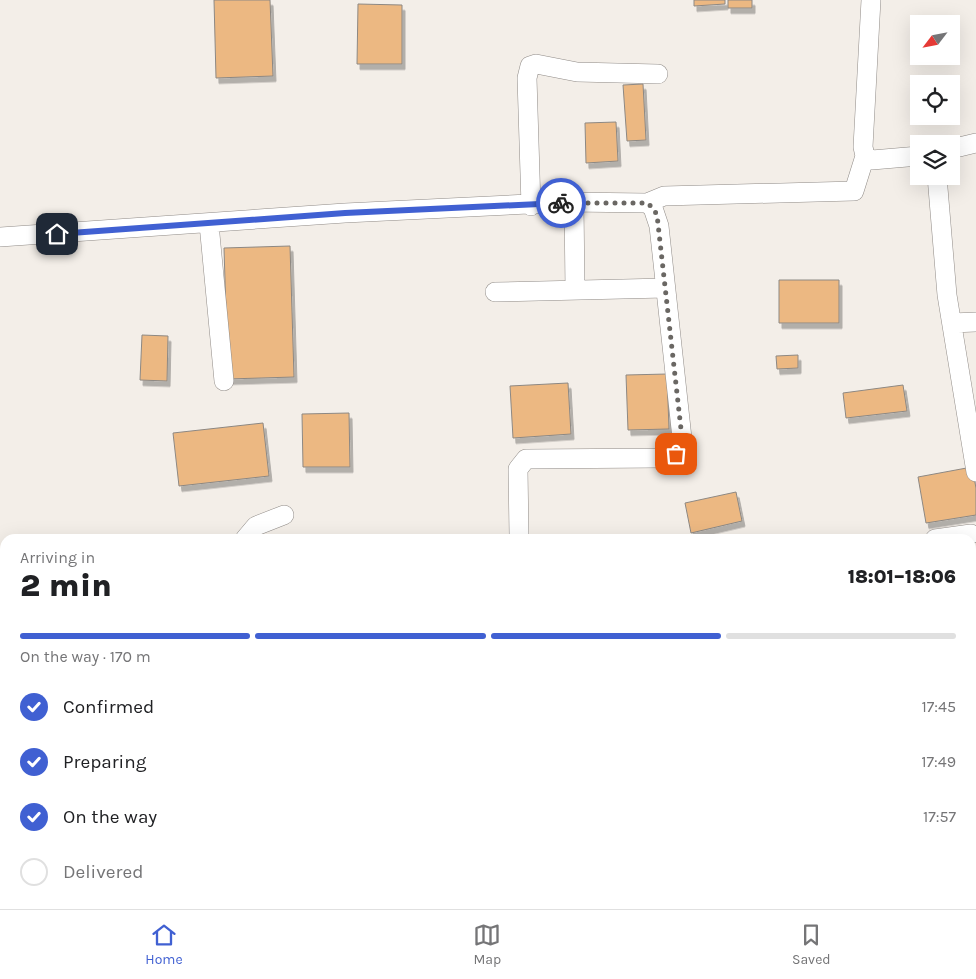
<!DOCTYPE html>
<html lang="en">
<head>
<meta charset="utf-8">
<style>
	body { margin:0; font-family:Karla,sans-serif; background:#f2f2f2; color:#202124; height:100vh; display:flex; flex-direction:column; font-size:19px; white-space:nowrap }
	* { box-sizing:border-box; margin:0 }
	p { font-size:16px; color:#757577 }
	.icon { flex:none; width:28px; height:28px; fill:none; stroke:currentColor; stroke-width:2; stroke-linecap:round; stroke-linejoin:round }
	.map { position:relative; flex:1; overflow:hidden }
	.side { position:absolute; left:0px; top:534px; width:976px; height:376px; display:flex; flex-direction:column; background:#fff; border-radius:15px 15px 0 0; box-shadow:0 5px 20px #0002 }
	.side>* { flex:none }
	.needle { width:32px; rotate:238deg }
	.tools { position:absolute; left:910px; top:15px; display:grid; gap:10px }
	.tools a { display:grid; place-items:center; width:50px; height:50px; border-radius:0px; background:#fff; box-shadow:0 5px 20px #0002; font-size:25px }
	.pin { position:absolute; display:grid; place-items:center; width:42px; height:42px; color:#fff; margin:-21px; border-radius:10px; box-shadow:0 2px 8px #0006 }
	.courier { position:absolute; display:grid; place-items:center; width:50px; height:50px; margin:-25px; border:4px solid #4060d2; border-radius:50%; background:#fff; color:#222; box-shadow:0 1px 6px #0007 }
	.summary em { font-style:normal; font-weight:800 }
	.summary div { display:flex; flex-direction:column-reverse }
	.summary { display:flex; align-items:center; justify-content:space-between; height:85px; padding:0 20px }
	h1 { font-size:32px; font-weight:800; line-height:38px }
	.bar { display:grid; grid-template-columns:repeat(4,1fr); gap:8px 5px; align-content:center; height:60px; padding:0 20px }
	.bar i { height:6px; border-radius:4px; background:#e0e0e0 }
	.bar .active { background:#4060d2 }
	.bar p { grid-column:span 4 }
	ol { padding:0 20px; list-style:none }
	li { display:flex; align-items:center; gap:15px; height:55px }
	li p { margin-inline-start:auto }
	li .icon { padding:5px; border-radius:50%; background:#4060d2; color:#fff; stroke-width:4 }
	li:last-child { color:#757577 }
	li i { width:28px; height:28px; border:2px solid #e0e0e0; border-radius:50% }
	.menu { display:flex; justify-content:space-around; align-items:center; height:70px; border-top:1px solid #e0e0e0; background:#fff; font-size:14px; color:#757577 }
	.menu a { display:grid; justify-items:center; gap:2px }
	.menu .active { color:#4060d2 }
	.map>svg:first-child { display:block }
</style>
</head>
<body>
<div class="map">
<svg width="976" height="909" viewBox="0 0 976 909">
	<defs>
		<filter id="shadow"><feDropShadow dx="3" dy="5.5" stdDeviation="0" flood-color="#0004"/></filter>
	</defs>
	<rect width="100%" height="100%" fill="#f3eee8"/>
	<path fill="#ecb882" stroke="#8d8883" filter="url(#shadow)" d="M214 0H270L273 76 216 78Z
		M694 0H725V4L694 6Z
		M728 0H752V8H728Z
		M358 4 402 5V64H357Z
		M643 84 646 140 627 141 623 85Z
		M616 122 618 161 586 163 585 123Z
		M290 246 294 377 228 379 224 248Z
		M779 280H839V323H779Z
		M142 335 168 336 167 381 140 380Z
		M798 355V368L777 369 776 356Z
		M667 374 669 429 628 430 626 375Z
		M568 383 571 434 513 438 510 386Z
		M903 385 907 411 846 418 843 393Z
		M349 413 350 467H303L302 414Z
		M263 423 269 476 179 486 173 433Z
		M972 467 976 488V515L926 523 918 477Z
		M736 492 742 521 691 533 685 503Z
		M971 646 976 667V791L971 792Z
		M971 841 975 860 971 861Z"/>
	<g fill="none" stroke-linecap="round" stroke-linejoin="round">
		<defs>
			<path id="minor" d="M871 0 863 147 865 156 872 160 919 156
				M951 149 976 143
				M937 176 947 295 976 472
				M574 203 575 290
				M647 203 664 196 854 191 865 156
				M531 206 527 78 530 66 536 64 577 72 658 74
				M209 224 224 381
				M0 237 345 213 569 202 647 203 653 208 659 226 682 438 676 454 661 458 526 459 518 469 519 535
				M495 292 665 288
				M952 323 976 322
				M245 539 256 526 284 515
				M935 539 971 534
				M971 561 976 604
				M0 756H5
				M227 905V909"/>
		</defs>
		<use href="#minor" stroke="#908b87" stroke-width="20"/>
		<use href="#minor" stroke="#fff" stroke-width="19"/>
	</g>
	<g fill="none" stroke-linecap="round" stroke-linejoin="round">
		<path stroke="#6a6763" stroke-width="5" stroke-dasharray="0 9" d="M561 203H647L653 208 657 215 682 438 676 454"/>
		<path stroke="#4060d2" stroke-width="6" d="M57 234 345 213 561 203"/>
	</g>
</svg>
<div class="tools">
<a><svg class="needle" viewBox="-14 -14 28 28"><path d="M0-13l5 13h-10z" fill="#e53935"/><path d="M0 13l5-13h-10z" fill="#757577"/></svg></a>
<a><svg class="icon" aria-label="locate" viewBox="0 0 24 24"><circle cx="12" cy="12" r="6"/><path d="M12 2v4M12 18v4M2 12h4M18 12h4"/></svg></a>
<a><svg class="icon" aria-label="layers" viewBox="0 0 24 24"><path d="M12 4l9 5-9 5-9-5zM3 14l9 5 9-5"/></svg></a>
</div>
<div class="pin" style="left:676px;top:454px;background:#ea580c"><svg class="icon" aria-label="bag" viewBox="0 0 24 24"><path d="M5 8h14l-1 12H6zM9 8a3 3 0 0 1 6 0"/></svg></div>
<div class="pin" style="left:57px;top:234px;background:#1f2937"><svg class="icon" aria-label="home" viewBox="0 0 24 24"><path d="M3 11l9-7 9 7M6 9v11h12V9"/></svg></div>
<div class="courier" style="left:561px;top:203px"><svg class="icon" aria-label="bike" viewBox="0 0 24 24"><circle cx="6" cy="16" r="4"/><circle cx="18" cy="16" r="4"/><path d="M6 16l4-8h5l3 8M10 8l3 8H6M13 5h3"/></svg></div>
<section class="side">
<div class="summary"><div><h1>2 min</h1><p>Arriving in</p></div><em>18:01–18:06</em></div>
<div class="bar"><i class="active"></i><i class="active"></i><i class="active"></i><i></i><p>On the way · 170 m</p></div>
<ol>
<li><svg class="icon" aria-label="check" viewBox="0 0 24 24"><path d="M5 12l5 5 9-10"/></svg>Confirmed<p>17:45</p></li>
<li><svg class="icon" aria-label="check" viewBox="0 0 24 24"><path d="M5 12l5 5 9-10"/></svg>Preparing<p>17:49</p></li>
<li><svg class="icon" aria-label="check" viewBox="0 0 24 24"><path d="M5 12l5 5 9-10"/></svg>On the way<p>17:57</p></li>
<li><i></i>Delivered</li>
</ol>
</section>
</div>
<nav class="menu">
<a class="active"><svg class="icon" aria-label="home" viewBox="0 0 24 24"><path d="M3 11l9-7 9 7M6 9v11h12V9"/></svg>Home</a>
<a><svg class="icon" aria-label="map" viewBox="0 0 24 24"><path d="M3 6l6-2 6 2 6-2v14l-6 2-6-2-6 2zM9 4v14M15 6v14"/></svg>Map</a>
<a><svg class="icon" aria-label="saved" viewBox="0 0 24 24"><path d="M7 4h10v16l-5-4-5 4z"/></svg>Saved</a>
</nav>
</body>
</html>
